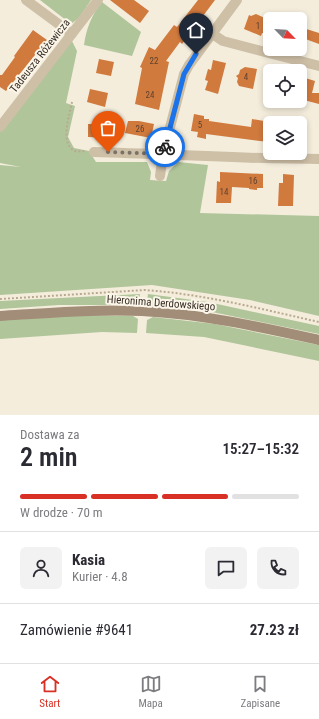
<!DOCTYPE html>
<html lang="pl">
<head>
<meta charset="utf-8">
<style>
	body { margin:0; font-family:"Roboto Condensed",sans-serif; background:#f2f2f3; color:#2b2b33; height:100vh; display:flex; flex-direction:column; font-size:15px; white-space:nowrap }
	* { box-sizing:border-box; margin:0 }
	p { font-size:13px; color:#7c7c81 }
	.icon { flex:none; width:22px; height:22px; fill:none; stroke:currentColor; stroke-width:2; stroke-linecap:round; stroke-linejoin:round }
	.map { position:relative; height:415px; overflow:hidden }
	.panel { display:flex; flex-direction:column; background:#fff; flex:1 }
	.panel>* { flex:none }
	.needle { width:26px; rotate:115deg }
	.buttons { position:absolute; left:263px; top:12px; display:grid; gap:8px }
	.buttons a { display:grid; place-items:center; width:44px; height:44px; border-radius:6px; background:#fff; box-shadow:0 2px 6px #0003; font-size:20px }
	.pin { position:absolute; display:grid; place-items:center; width:34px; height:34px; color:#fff; margin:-41px -17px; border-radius:50% 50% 50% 0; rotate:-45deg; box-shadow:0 0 4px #0007 }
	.pin .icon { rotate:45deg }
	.courier { position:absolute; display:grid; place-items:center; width:40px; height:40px; margin:-20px; border:3px solid #1a73e8; border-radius:50%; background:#fff; color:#222; box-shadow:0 1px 5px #0007 }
	.overview em { font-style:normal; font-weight:600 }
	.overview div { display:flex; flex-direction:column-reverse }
	.overview { display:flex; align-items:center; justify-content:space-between; height:68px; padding:0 20px }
	h1 { font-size:26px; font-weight:600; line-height:30px }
	.bar { display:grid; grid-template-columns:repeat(4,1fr); gap:6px 4px; align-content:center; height:48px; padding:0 20px }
	.bar i { height:5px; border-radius:3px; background:#e1e1e2 }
	.bar .current { background:#d93025 }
	.bar p { grid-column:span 4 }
	.line { display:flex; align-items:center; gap:10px; padding:0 20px; border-top:1px solid #e1e1e2 }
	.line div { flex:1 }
	.round { display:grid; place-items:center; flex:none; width:42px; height:42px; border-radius:6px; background:#f2f2f3 }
	.tabs { display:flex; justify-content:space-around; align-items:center; height:56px; border-top:1px solid #e1e1e2; background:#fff; font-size:11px; color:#7c7c81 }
	.tabs a { display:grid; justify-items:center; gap:2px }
	.tabs .current { color:#d93025 }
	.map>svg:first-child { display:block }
</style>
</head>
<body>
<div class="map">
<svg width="319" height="415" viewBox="0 0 319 415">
	<rect width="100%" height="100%" fill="#f4eddc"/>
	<path fill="#b0c59a" d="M40 0H91L79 18 71 24Z
		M102 2 141 32 132 56 84 45C86 29 92 14 102 2Z
		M72 41 77 51 66 103 75 106 68 137 74 148 89 151 96 162H147L151 172 150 180 166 181 169 171 178 162 208 165 200 213 319 216V316L250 300 152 285 0 295V165L21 167 0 163V132L71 42Z
		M140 294 139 301 133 305H59L0 309V301Z
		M148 294 208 302 319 326V334L217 313 198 309 153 306C148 303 147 299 148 294Z
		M86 315 133 316 138 319 137 333 102 332 0 339V320Z
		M153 317 215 324 319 345V361L204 337 146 333 147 320Z"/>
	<path fill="#d17a3e" d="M110 0H134L149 11 140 23Z
		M198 0H215L182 44 180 42 166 61 169 62 159 110 135 104 142 68 140 67 149 47 155 50 174 25 177 27Z
		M256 14 267 19 266 22 270 23V31L268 35 262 33 261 36 244 29 249 15 251 16Z
		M300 27 319 33V44L300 37Z
		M33 30 47 40 6 91 0 87V75H2L15 57 14 56Z
		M99 59 114 62 111 76 96 73Z
		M213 60 226 63 218 94 205 90 208 81 205 80 208 69 211 70Z
		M245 67 257 69 253 89 239 86 237 82 238 78 236 76 239 74 240 70Z
		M302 77 315 81 312 93H319V104L300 99V84Z
		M90 89 108 93 105 107 87 102Z
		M194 114 204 116V119H209V121L251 127 252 119 270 122 268 142 206 134V139L197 137 198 132 191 131Z
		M128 121H139L154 124 151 138 125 133Z
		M93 122H101V124H107L108 138 88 137V124H93Z
		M220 172 263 174V188H257V190L249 189V188L232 187 231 203H216L217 181 220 182Z
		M283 174 294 175 293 206H278L279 183H283Z"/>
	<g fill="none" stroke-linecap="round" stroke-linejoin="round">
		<path stroke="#baa991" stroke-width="2" stroke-dasharray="2 2" stroke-linecap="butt" d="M72 102C70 114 59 144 75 151 77 152 82 151 85 151
			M0 299 144 290C204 294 261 309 319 322"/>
		<path stroke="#cebfa7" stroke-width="10" d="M26 0 72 34
			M211 33 223 41 319 66
			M0 127 98 0
			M94 152C169 154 244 159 319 159
			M160 176 163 154 184 74 189 65 237 0"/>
		<path stroke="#a28e78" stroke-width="10" d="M0 316C48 313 95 309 142 311 202 314 260 327 319 340"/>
	</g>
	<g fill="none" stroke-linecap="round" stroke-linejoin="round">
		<path stroke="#7b7267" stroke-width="4" stroke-dasharray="0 7.2" d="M108 152 163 154 165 147"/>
		<path stroke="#1a73e8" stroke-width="5" d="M165 147 184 74 196 54"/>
	</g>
	<g text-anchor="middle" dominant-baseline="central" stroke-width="4" stroke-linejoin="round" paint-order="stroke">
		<g font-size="9" fill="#60422e">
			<text x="258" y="26">1</text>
			<text x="154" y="61">22</text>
			<text x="246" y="77">4</text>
			<text x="150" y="95">24</text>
			<text x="200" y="125">5</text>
			<text x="140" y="129">26</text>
			<text x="253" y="181">16</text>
			<text x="224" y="192">14</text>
		</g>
		<g font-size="11" fill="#3a3028" stroke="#fbf6e9">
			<text transform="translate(40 56) rotate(-52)">Tadeusza Różewicza</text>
			<text transform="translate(161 303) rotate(4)">Hieronima Derdowskiego</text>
		</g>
	</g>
</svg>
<div class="buttons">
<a><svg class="needle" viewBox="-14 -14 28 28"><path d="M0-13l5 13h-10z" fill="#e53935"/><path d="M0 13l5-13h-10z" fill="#7c7c81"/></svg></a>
<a><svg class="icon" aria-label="locate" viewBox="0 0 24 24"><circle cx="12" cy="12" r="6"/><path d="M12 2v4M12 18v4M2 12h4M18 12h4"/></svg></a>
<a><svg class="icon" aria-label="layers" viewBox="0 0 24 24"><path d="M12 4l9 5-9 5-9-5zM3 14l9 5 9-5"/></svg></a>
</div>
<div class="pin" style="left:108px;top:152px;background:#ea580c"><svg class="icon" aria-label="bag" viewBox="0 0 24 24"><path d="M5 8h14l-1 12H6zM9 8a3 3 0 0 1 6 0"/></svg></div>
<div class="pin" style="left:196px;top:54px;background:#1f2937"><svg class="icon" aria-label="home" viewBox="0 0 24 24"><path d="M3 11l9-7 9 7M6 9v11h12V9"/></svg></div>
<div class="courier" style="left:165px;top:147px"><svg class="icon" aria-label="bike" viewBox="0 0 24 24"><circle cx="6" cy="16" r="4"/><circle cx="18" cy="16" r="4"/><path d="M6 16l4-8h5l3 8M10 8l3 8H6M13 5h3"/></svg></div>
</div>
<section class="panel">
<div class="overview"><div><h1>2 min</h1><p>Dostawa za</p></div><em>15:27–15:32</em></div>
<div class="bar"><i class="current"></i><i class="current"></i><i class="current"></i><i></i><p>W drodze · 70 m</p></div>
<div class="line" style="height:72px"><a class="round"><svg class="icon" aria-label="person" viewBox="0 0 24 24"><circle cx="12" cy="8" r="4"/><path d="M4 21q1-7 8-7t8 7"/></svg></a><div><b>Kasia</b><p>Kurier · 4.8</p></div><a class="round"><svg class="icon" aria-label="chat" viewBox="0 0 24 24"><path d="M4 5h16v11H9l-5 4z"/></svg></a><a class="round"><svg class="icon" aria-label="phone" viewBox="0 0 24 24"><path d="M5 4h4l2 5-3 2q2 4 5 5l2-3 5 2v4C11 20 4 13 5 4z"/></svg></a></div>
<div class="line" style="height:52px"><div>Zamówienie #9641</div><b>27.23 zł</b></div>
</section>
<nav class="tabs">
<a class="current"><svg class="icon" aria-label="home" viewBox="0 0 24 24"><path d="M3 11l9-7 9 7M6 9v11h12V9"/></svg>Start</a>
<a><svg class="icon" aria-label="map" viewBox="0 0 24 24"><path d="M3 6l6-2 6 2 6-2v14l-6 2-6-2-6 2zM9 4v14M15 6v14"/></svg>Mapa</a>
<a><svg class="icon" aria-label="saved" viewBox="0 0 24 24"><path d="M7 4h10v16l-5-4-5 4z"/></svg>Zapisane</a>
</nav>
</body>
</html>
